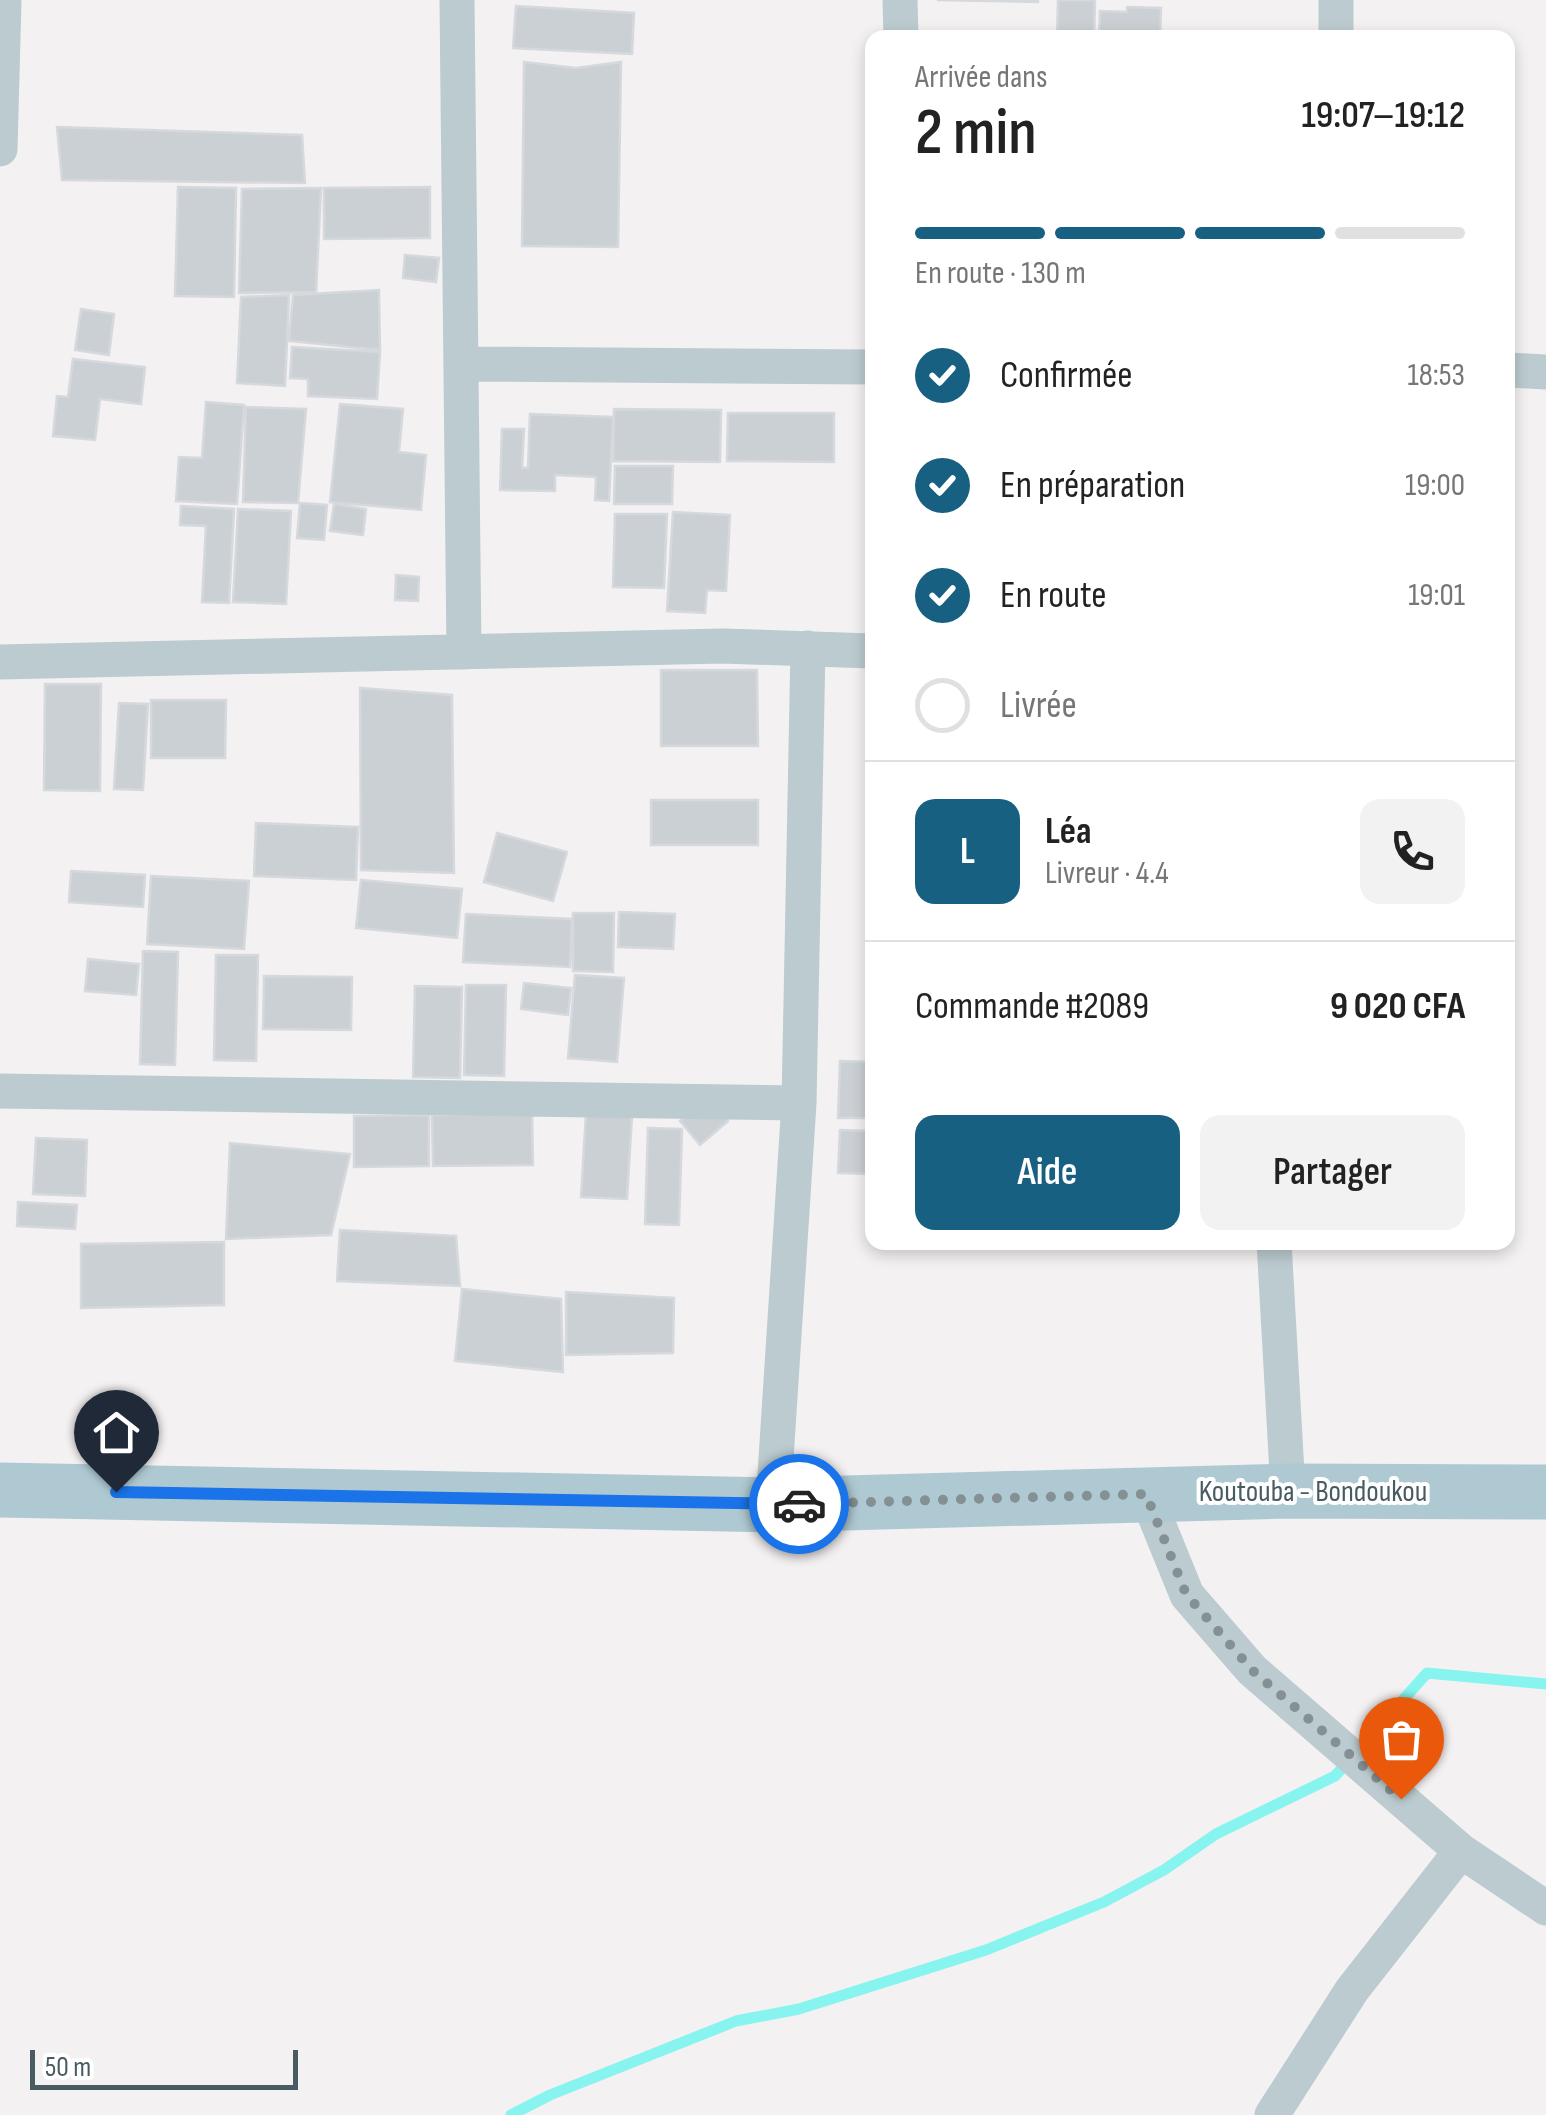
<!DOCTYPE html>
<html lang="fr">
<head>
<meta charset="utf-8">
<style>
	body { margin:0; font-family:"Sofia Sans Condensed",sans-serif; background:#f2f2f2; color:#222; height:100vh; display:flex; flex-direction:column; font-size:38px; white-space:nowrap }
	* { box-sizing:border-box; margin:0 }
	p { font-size:32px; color:#767676 }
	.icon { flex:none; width:55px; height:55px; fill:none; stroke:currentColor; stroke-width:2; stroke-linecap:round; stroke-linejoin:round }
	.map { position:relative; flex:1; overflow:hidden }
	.details { position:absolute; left:865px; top:30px; width:650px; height:1220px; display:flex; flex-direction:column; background:#fff; border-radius:20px; box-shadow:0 5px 15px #0003 }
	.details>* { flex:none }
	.scale { position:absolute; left:30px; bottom:25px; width:268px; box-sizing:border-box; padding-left:10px; border:5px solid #475b61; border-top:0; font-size:28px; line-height:35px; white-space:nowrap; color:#475b61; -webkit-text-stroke:8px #fff; paint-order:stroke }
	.pin { position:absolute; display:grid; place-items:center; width:85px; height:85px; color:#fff; margin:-102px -42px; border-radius:50% 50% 50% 0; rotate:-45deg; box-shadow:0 0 10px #0007 }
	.pin .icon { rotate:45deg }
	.courier { position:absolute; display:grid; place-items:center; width:100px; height:100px; margin:-50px; border:8px solid #1a73e8; border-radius:50%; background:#fff; color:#222; box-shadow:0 2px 12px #0007 }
	.headline em { font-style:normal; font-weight:600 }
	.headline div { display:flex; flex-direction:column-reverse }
	.headline { display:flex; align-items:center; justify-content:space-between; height:170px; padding:0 50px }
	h1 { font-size:65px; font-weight:600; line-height:75px }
	.bar { display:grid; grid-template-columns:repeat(4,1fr); gap:15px 10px; align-content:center; height:120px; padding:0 50px }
	.bar i { height:12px; border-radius:8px; background:#e0e0e0 }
	.bar .active { background:#176081 }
	.bar p { grid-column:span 4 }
	.line { display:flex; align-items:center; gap:25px; padding:0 50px; border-top:2px solid #e0e0e0 }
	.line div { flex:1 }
	.round { display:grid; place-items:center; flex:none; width:105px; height:105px; border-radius:20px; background:#f2f2f2 }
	ol { padding:0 50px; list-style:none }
	li { display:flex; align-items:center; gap:30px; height:110px }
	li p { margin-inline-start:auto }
	li .icon { padding:10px; border-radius:50%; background:#176081; color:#fff; stroke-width:4 }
	li:last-child { color:#767676 }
	li i { width:55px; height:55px; border:5px solid #e0e0e0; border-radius:50% }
	.button { display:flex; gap:20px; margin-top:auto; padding:20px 50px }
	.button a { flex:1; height:115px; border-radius:20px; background:#176081; color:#fff; font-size:40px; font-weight:600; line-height:115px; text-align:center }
	.button a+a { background:#f2f2f2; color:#222 }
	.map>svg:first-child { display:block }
</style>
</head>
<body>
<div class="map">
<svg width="1546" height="2115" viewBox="0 0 1546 2115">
	<rect width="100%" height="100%" fill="#f4f1f2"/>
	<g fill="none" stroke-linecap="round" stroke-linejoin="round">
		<path stroke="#87f4f0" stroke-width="11" d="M511 2115 550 2095 736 2021 799 2009 986 1950 1104 1902 1164 1870 1216 1834 1335 1776 1427 1673 1546 1684"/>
	</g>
	<path fill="#cbd0d4" stroke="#d5d9dd" stroke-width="2.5" d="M937 0H1038V2Z
		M1058 0H1095L1094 38H1057Z
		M516 6 634 13 632 54 513 48Z
		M1127 7 1161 8 1160 38H1099L1100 11 1127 12Z
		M524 62 576 68 621 62 618 247 522 246Z
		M57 127 302 135 305 183 62 180Z
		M178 187 236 188 234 297 175 296Z
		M430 187V238L324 239V188Z
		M321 188 316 292 239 293 242 189Z
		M405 255 439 258 436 282 403 278Z
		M379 290 380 350 289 341 293 295Z
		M289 295 285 386 237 383 241 297Z
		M81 309 114 314 109 355 75 350Z
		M292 347 380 352 377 399 308 396V379L290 378Z
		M73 359 145 367 141 404 100 399 95 440 53 436 57 396 68 397Z
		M206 402 244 405 237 504 176 501 179 457 202 458Z
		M340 404 403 409 399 452 426 455 421 510 330 502Z
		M246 407 306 409 298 503 243 502Z
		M614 409 721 410 720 462 613 461Z
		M728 413H834V462L727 461Z
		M530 414 613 417 609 501 595 500 596 477 555 475V491L500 490 502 429H524L522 468H528Z
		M615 466H673L672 504H614Z
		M300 503 327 505 324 540 297 538Z
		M334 504 366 509 363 535 330 531Z
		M181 506 234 509 229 603 202 602 206 526 180 525Z
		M238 509 291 511 286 604 233 602Z
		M673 512 730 515 726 591 707 590 705 613 667 611Z
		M615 514H667L664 588 613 587Z
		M396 575 419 577 418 601 395 600Z
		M661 670H757L758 746H661Z
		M45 684H101L100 791 44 790Z
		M360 688 452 695 454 873 361 870Z
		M151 700H226L225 758H151Z
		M119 703 148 704 143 790 114 789Z
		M651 800H758V845H651Z
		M256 823 358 827 356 880 254 876Z
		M497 833 567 852 553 901 484 882Z
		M71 871 145 875 143 907 69 902Z
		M151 876 249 881 244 949 147 944Z
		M361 880 462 889 457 938 356 928Z
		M619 912 675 914 673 949 618 947Z
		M573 913H614L613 972 573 971Z
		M466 914 572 919 570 967 463 962Z
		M143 951 178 952 175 1065 140 1064Z
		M216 955H258L256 1061 214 1060Z
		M88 959 139 964 136 995 85 991Z
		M575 975 624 978 617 1062 568 1058Z
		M264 976 352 977 351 1030 263 1029Z
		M524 983 571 988 568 1015 521 1009Z
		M466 985H506L504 1076 464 1075Z
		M415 986 462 987 460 1078 413 1077Z
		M840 1061 872 1062V1118H838Z
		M708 1098 728 1121 700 1145 680 1121Z
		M532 1113 533 1165 433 1166 432 1115Z
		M586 1113 632 1116 627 1199 581 1197Z
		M429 1115V1166L354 1167V1116Z
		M648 1128 682 1129 679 1225 645 1224Z
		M840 1130 872 1131V1174L838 1173Z
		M36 1138 87 1140 85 1196 33 1194Z
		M230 1143 350 1154 331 1235 226 1239Z
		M18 1202 77 1205 75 1229 17 1226Z
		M340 1230 456 1236 460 1286 337 1281Z
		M224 1242V1305L81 1308V1244Z
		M462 1289 561 1299 563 1372 455 1361Z
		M566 1292 674 1298 673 1353 566 1355Z"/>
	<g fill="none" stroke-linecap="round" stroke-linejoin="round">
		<path stroke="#bbcbcf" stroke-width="35" d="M457 0 464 652
			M900 0 901 38
			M1336 0V38
			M0 149 4 0
			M461 364 872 367
			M1508 370 1546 372
			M0 662 723 646 872 651
			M0 1091 799 1103
			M1274 1242 1288 1491
			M1146 1494 1187 1595 1252 1670 1461 1851 1546 1908
			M773 1505 799 1103 808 648
			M1272 2115 1352 1990 1461 1851"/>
		<path stroke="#afc9d2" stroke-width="55" d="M0 1490 773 1505 1288 1491 1546 1492"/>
	</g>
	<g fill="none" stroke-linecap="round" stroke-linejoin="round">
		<path stroke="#849094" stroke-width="10" stroke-dasharray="0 18" d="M799 1504 1146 1494 1186 1594 1252 1670 1401 1799"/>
		<path stroke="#1a73e8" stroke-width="12" d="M116 1492 799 1504"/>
	</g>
	<g text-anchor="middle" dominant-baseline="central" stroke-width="8" stroke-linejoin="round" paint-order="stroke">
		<g font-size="30" fill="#475b61" stroke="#fff">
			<text x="1313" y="1492">Koutouba - Bondoukou</text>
		</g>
	</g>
</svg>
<div class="scale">50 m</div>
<div class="pin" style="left:1401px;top:1799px;background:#ea580c"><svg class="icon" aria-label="bag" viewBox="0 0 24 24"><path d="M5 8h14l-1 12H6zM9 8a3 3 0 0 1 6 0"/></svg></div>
<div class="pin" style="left:116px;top:1492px;background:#1f2937"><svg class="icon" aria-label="home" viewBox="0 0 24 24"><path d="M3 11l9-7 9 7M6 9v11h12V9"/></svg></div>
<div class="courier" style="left:799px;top:1504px"><svg class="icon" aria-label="car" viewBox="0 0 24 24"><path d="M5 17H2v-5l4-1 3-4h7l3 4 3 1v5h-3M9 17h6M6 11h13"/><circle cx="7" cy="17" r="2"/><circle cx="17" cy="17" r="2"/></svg></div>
<section class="details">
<div class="headline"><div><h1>2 min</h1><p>Arrivée dans</p></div><em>19:07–19:12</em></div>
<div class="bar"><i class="active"></i><i class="active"></i><i class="active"></i><i></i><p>En route · 130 m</p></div>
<ol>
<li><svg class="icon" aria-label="check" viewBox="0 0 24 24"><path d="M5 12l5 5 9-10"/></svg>Confirmée<p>18:53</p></li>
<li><svg class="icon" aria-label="check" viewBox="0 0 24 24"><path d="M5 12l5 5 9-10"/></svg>En préparation<p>19:00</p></li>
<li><svg class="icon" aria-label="check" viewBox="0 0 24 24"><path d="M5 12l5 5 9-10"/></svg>En route<p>19:01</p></li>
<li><i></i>Livrée</li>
</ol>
<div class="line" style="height:180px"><b class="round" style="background:#176081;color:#fff">L</b><div><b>Léa</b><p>Livreur · 4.4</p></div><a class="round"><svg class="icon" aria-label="phone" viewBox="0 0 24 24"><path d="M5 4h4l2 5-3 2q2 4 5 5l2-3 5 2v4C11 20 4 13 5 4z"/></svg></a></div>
<div class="line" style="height:130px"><div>Commande #2089</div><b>9 020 CFA</b></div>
<div class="button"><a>Aide</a><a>Partager</a></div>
</section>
</div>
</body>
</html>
